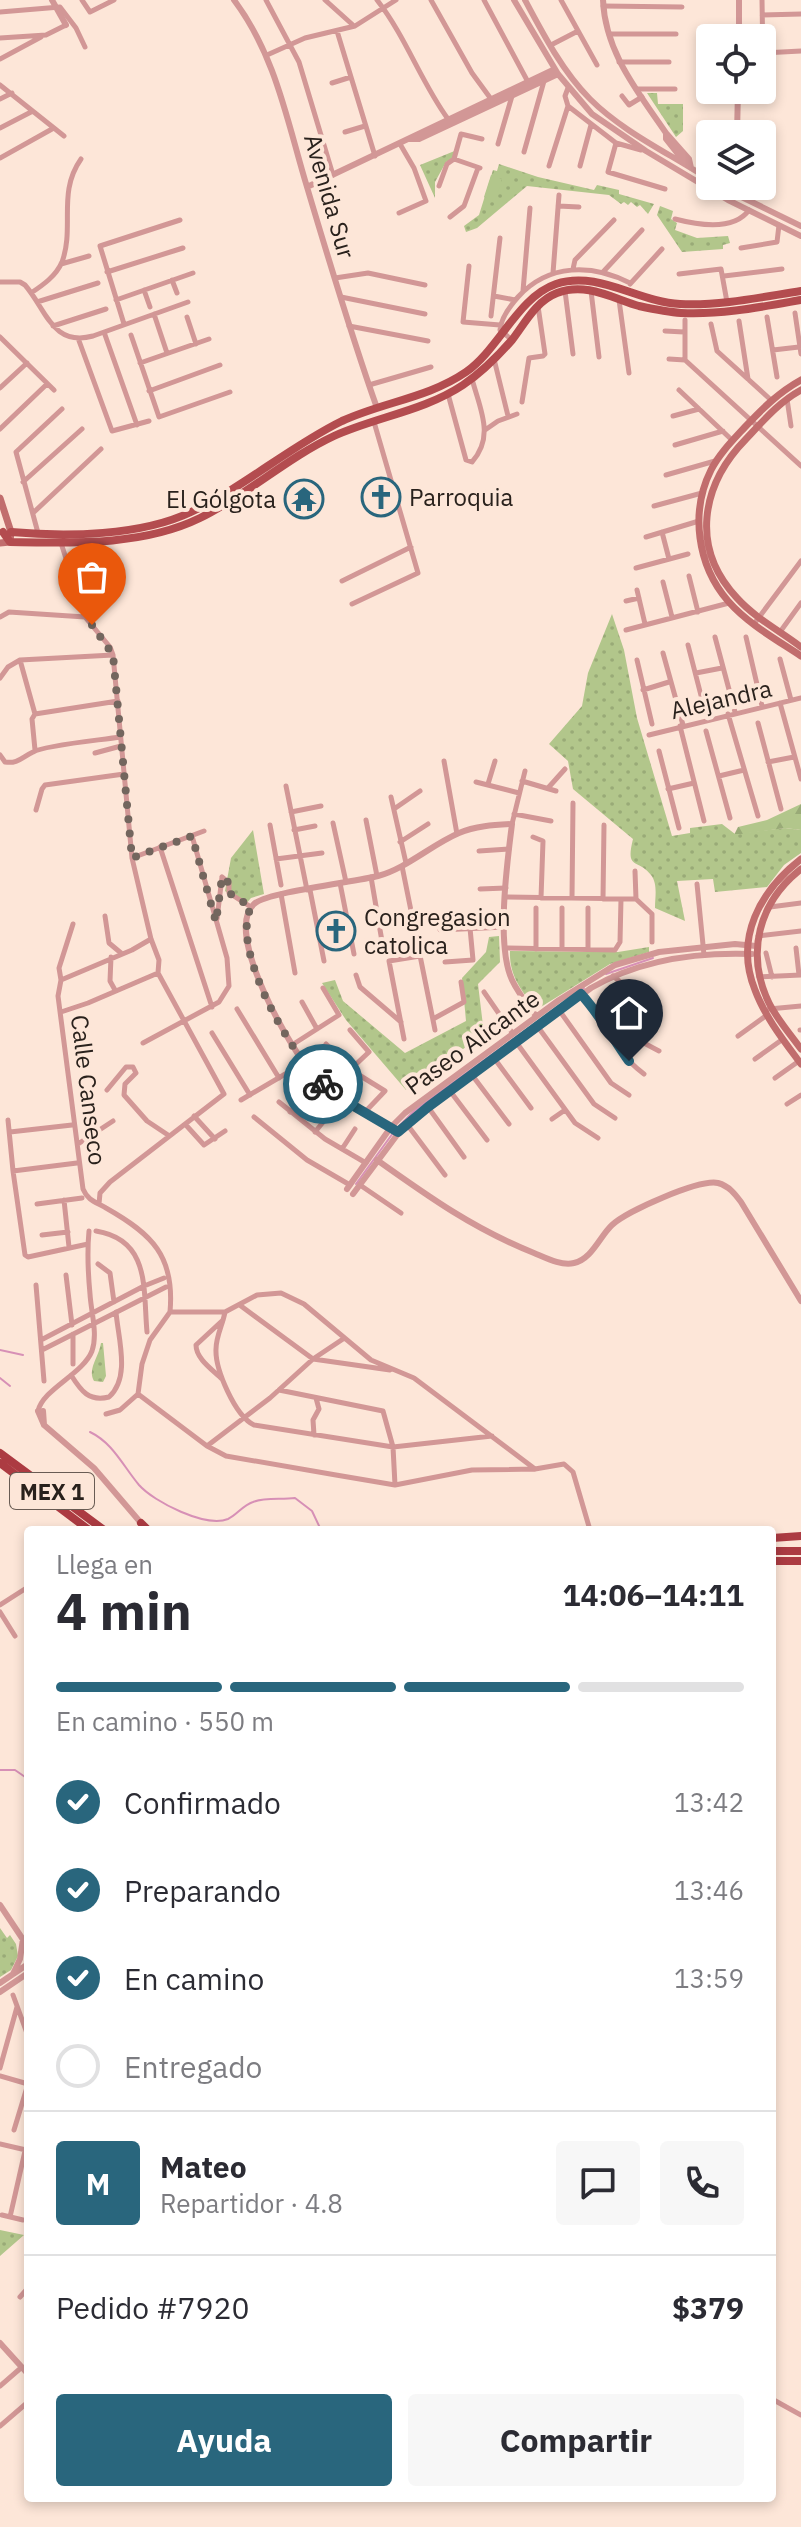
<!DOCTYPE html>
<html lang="es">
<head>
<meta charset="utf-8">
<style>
	body { margin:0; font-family:"IBM Plex Sans",sans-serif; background:#f7f7f7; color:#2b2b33; height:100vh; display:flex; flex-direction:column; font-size:30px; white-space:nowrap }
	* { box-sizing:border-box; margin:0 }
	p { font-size:26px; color:#7c7c81 }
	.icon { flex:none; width:44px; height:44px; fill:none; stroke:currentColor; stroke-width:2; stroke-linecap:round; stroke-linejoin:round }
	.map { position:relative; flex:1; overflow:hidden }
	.details { position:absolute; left:24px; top:1526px; width:752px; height:976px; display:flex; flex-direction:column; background:#fff; border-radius:8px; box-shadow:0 4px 12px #0003 }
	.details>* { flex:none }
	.controls { position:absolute; left:696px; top:24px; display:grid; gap:16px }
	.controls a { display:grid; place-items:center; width:80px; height:80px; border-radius:8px; background:#fff; box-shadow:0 4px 12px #0003; font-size:40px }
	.pin { position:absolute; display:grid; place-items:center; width:68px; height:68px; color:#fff; margin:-82px -34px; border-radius:50% 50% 50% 0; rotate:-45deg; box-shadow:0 0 8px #0007 }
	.pin .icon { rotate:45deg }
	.courier { position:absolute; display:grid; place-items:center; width:80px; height:80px; margin:-40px; border:6px solid #29667d; border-radius:50%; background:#fff; color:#222; box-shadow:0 2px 10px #0007 }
	.headline em { font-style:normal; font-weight:800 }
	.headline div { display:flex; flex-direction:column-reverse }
	.headline { display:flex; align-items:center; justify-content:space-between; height:136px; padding:0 32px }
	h1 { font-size:52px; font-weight:800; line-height:60px }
	.bar { display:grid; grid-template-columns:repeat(4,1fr); gap:12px 8px; align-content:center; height:96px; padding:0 32px }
	.bar i { height:10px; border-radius:6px; background:#e1e1e2 }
	.bar .on { background:#29667d }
	.bar p { grid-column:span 4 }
	.line { display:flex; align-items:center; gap:20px; padding:0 32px; border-top:2px solid #e1e1e2 }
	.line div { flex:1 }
	.round { display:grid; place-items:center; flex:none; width:84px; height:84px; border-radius:8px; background:#f7f7f7 }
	ol { padding:0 32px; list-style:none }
	li { display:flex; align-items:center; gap:24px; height:88px }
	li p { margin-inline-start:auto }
	li .icon { padding:8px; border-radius:50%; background:#29667d; color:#fff; stroke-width:4 }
	li:last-child { color:#7c7c81 }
	li i { width:44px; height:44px; border:4px solid #e1e1e2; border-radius:50% }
	.action { display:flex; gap:16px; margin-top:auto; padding:16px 32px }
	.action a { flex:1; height:92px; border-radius:8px; background:#29667d; color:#fff; font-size:32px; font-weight:800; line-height:92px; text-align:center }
	.action a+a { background:#f7f7f7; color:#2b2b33 }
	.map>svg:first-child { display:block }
</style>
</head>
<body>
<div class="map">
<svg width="801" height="2527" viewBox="0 0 801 2527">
	<defs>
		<pattern id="green-dots" width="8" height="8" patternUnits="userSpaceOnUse" patternTransform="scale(2)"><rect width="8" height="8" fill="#b2c68b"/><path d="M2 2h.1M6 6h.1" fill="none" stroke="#9a7" stroke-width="1.8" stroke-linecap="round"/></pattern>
		<pattern id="forest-firs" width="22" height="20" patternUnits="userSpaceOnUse" patternTransform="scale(2)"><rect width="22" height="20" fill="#b2c68b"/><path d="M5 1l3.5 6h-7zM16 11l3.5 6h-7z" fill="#9a7"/></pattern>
	</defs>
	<rect width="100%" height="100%" fill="#fde6d8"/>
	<path fill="url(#green-dots)" d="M647 93H657L658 104H683V131L676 137Z
		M457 150 455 158 446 162 435 182V198L420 165Z
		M499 164 538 177 594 190 597 185 619 190V194L654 204 648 214 640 205 637 207 631 202 628 205 624 202 621 204 609 195 527 186 477 228 466 232 464 226 479 215 493 170 497 171Z
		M660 206 673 211 671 219 677 223 675 230 697 238 728 236 730 243 723 245V249L682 252 657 215Z
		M612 614 624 650 637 718 672 836 690 833V828L722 824 735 834 785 828 801 830V853L784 865 767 887 715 892 713 879 677 881 685 921 655 908C655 897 658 884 651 875 638 858 625 871 633 839L573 789 568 761 549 744 582 706 588 673Z
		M253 830 264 894 251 898 244 906 225 891 231 858Z
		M499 936 500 962 478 984 484 1034 406 1090 346 1020 322 983 335 980 343 1001 405 1053 466 1021 462 978 486 952 489 937Z
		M649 947V952L610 964 536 1010C522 991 509 976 510 951L618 952Z
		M101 1343H103L106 1376 103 1382 94 1381C87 1369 99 1357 101 1343Z
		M0 1928 7 1938 10 1935 16 1944 18 1956 11 1970 0 1977Z
		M0 2230 24 2235 0 2256Z"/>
	<path fill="url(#forest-firs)" d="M801 804V830L785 828 734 835 738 827 767 820Z"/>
	<path fill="#b2c68b" d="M491 175 502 179 495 201 484 197Z"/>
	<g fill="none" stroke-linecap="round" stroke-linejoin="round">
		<path stroke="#d790b6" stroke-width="2" d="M606 974 653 958
			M397 1128 415 1110 584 988
			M356 1184 393 1133
			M0 1350 23 1355
			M0 1378 10 1386
			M90 1432C113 1443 123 1466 139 1485 154 1502 206 1528 228 1519 237 1515 243 1505 253 1502 265 1497 282 1500 295 1498L312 1511 321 1530
			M0 1770H15L28 1779"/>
		<path stroke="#d29796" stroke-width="5" d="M82 0 90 12 114 0
			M266 0 299 62 333 175
			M325 0 354 26
			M377 0C406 37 421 82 448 119
			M431 0 472 73 491 99
			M484 0 528 82
			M561 0 597 65
			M762 0 763 62
			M603 6 682 7
			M0 12 60 7 76 28 85 47
			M762 15 801 14
			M337 31 375 156
			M609 34H676
			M0 38 46 35 66 25
			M551 45 578 31
			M763 53 801 51
			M267 55 305 38 355 26 396 0
			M0 59 41 37
			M619 62H669
			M332 83 351 77
			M0 85 64 136
			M636 89H675
			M622 96 629 105 642 97
			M0 99 12 93
			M568 106 616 143 641 150
			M0 128 31 112
			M345 132 365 126
			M461 134 482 139
			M616 143 608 172 665 189
			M498 144 512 96
			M524 152 544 81
			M0 158 52 129
			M454 159 480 168
			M549 166 568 106 565 96 568 88
			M580 166 591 125
			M439 186 447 164 454 159 461 134
			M558 206 579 207
			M399 213 426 201 414 168 400 144
			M450 217 464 206 478 168
			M675 219C698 225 734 231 749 210
			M741 248 777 242 779 225
			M61 264 89 256
			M469 266 463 322 500 325
			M573 269 575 260 614 220
			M107 272 183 248
			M603 272 642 230
			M553 273 559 195
			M679 274 721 269 727 302
			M724 276 782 269
			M335 278 368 273 425 285
			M172 280 177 293
			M0 282H20L25 285C46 309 52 347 93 336L188 302
			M630 284 662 249
			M144 290 150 307
			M523 291 530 208
			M565 291 573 354
			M591 291 599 357
			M31 293C43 285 56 276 62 262 75 227 57 193 81 159
			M494 296 515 300
			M341 297 425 314
			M116 300 193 273
			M619 300 629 373
			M37 302 98 283
			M795 313 801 354
			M154 314 167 353
			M491 316 500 238
			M187 317 196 344
			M767 317 777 377
			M685 320V360L801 466
			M739 321 748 379
			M124 324 100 246 180 220
			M711 324 717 351 771 400
			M53 326 106 309
			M349 326 428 341
			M665 331 684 332
			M104 332 137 425
			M131 335 159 417 230 392
			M0 337 54 390
			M78 338 112 431 149 421
			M512 340 500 330C501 318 510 306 518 297 549 263 592 264 630 283
			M773 350 799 347
			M494 359 508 416
			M669 359 685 360
			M140 363 209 339
			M369 385 431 367
			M0 388 27 363
			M679 390 733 441
			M149 391 220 365
			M448 394 466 460 472 462C495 436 480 409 472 379
			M787 399 791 426
			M522 402 529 358 543 356 545 354 538 306
			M673 416 699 409
			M0 429 47 384
			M485 430 498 421 517 414
			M675 445 723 431
			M666 475 715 461
			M23 482 82 429
			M654 506 702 493
			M33 513 101 449
			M662 532 669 559
			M38 533 16 452 62 409
			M646 537 699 521
			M61 543 85 617 110 647 113 655 132 858 151 939 159 960 158 973 224 1094 110 1182 100 1193 99 1204
			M636 568 688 554
			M689 576 698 612
			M342 581 411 547
			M663 582 672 617
			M637 590 645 624
			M626 601 639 598
			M352 604 418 573 374 422
			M0 617 9 612 85 617
			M754 624 801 561
			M626 630 729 603
			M780 632 801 603
			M715 637 735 712
			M746 637 762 706
			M688 645 705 711
			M663 653 683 725
			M780 659 791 700
			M20 660 35 714 32 719 35 750
			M637 660 652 724
			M696 673 722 668
			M0 678 8 667 20 660 113 655
			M643 690 669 682
			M780 703 801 779
			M35 714 118 701
			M728 714 758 816
			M758 723 781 809
			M680 726 704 821
			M706 731 730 818
			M649 735 801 698
			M659 751 679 828
			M95 753 121 746
			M0 755 5 762C18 764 22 757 33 752 45 745 102 740 120 737
			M444 761 457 834
			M768 762 794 757
			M719 776 744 770
			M522 781 556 791
			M476 782 519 793
			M488 784 495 761
			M286 786 307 890
			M548 788 565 769
			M668 789 694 783
			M391 797 406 863
			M394 809 420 791
			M36 810 42 789 45 785 124 774
			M291 812 321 806
			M514 814 551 821
			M366 820 377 876
			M333 823 346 882
			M512 824 525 771
			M270 825 281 885
			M294 830 315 826
			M533 837 543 841 541 898
			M400 842 428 824
			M160 847 212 1007
			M479 851 509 849
			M132 858 204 831
			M276 859 322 853
			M402 866 435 1030
			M635 871 636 899 652 914V942
			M222 877 229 883V893L251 907
			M371 877 384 953
			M340 883 354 954
			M697 884 704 955
			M480 889 506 888
			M310 890 324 961
			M281 894 295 973
			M506 897 636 899
			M572 898 573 803
			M603 899 604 825
			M770 907 801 903
			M562 908V948
			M588 908V949
			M105 916 109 943 121 953
			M217 919 222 877
			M440 930 505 927
			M758 936 801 931
			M151 939 132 950 61 980 58 996 83 1189C88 1201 96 1202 106 1208 152 1234 175 1256 170 1312
			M505 948 615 950 620 942 621 899
			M796 948 799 975
			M536 949V908
			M766 953 772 977
			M111 957 110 981 115 990
			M445 962 473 960 470 928
			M356 975 360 987 401 1022
			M613 976 640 998
			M759 977 801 975
			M61 980 59 968 73 924
			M484 992 513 1034
			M581 994C603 1019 629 1036 659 1051
			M302 1002 317 1029
			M237 1009 279 1078
			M769 1009 801 1006
			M559 1010 611 1083 629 1095
			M61 1012 88 1003 158 973
			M599 1014C607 1036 625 1060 644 1074
			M433 1019 464 1002 461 982
			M538 1027 594 1104 615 1118
			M350 1030 369 1052 351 1069
			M800 1030H801
			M212 1033 250 1095
			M738 1036 767 1015
			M404 1039 389 961 420 956
			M516 1042 575 1123 598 1138
			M143 1043 219 1002 229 986 227 958 192 836
			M326 1044 351 1070 385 1091 365 1112
			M292 1045 339 1015 323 988
			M494 1058 531 1108
			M755 1059 783 1039
			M472 1075 509 1124
			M775 1078 799 1061
			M107 1090 126 1067H133L136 1073 125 1084 124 1095 147 1121 168 1135
			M450 1091 487 1140
			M241 1100 304 1063
			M279 1102 325 1139 366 1163
			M787 1104 801 1095
			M428 1107 464 1157
			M290 1112 305 1095
			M194 1116 215 1139
			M254 1117 307 1160 350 1185
			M552 1119 565 1110
			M8 1120 13 1171 25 1255 28 1257 88 1244
			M406 1123 445 1175
			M185 1124 204 1145 225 1131
			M10 1132 72 1125
			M315 1132 328 1116
			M78 1144 113 1121
			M342 1149 355 1129
			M13 1171 77 1163
			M360 1185 401 1213
			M64 1200 69 1247
			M37 1204 82 1198
			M96 1231C151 1240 143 1290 147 1332
			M42 1235 68 1232
			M98 1264 110 1273 114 1302
			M66 1275 72 1325
			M36 1285 44 1381
			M241 1306 313 1359 390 1370
			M170 1312H225L257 1295 281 1293 304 1304 371 1360 414 1378 535 1469
			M225 1312C223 1324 216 1336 216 1349 215 1369 235 1416 254 1425L393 1447 492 1436
			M41 1340 144 1286 164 1278
			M42 1350 166 1287
			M73 1364V1334
			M71 1375C81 1391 89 1402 109 1397 131 1377 118 1338 116 1312
			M222 1379C213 1370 196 1359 196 1345L223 1320
			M279 1390 383 1411 393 1447 395 1485
			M138 1394 207 1446 226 1456 336 1475 395 1485 472 1470 535 1469 564 1464 573 1472 590 1530
			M38 1411C43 1389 83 1374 92 1351 98 1334 91 1312 90 1294 88 1273 87 1252 89 1231
			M106 1414 120 1410 138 1394 142 1364 150 1340 170 1312
			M314 1435 313 1420 319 1409 316 1398
			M207 1446 270 1398 313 1359 343 1339
			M0 1605 28 1587
			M0 1612 15 1636
			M13 1995 28 2036
			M0 2068 17 2007
			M0 2076 28 2084 14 2130
			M0 2144 26 2150
			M2 2215 23 2220
			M10 2217 25 2151
			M20 2297 28 2288
			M0 2386 22 2367
			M772 2399 801 2415
			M0 2426 28 2402"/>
		<path stroke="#d29796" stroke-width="6" d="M52 0 66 25
			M234 0C276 56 287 121 307 187 329 261 351 335 377 408
			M514 0 558 74 592 114 646 151 728 200 801 236
			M525 0C543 34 563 72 590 99 624 133 671 154 710 180
			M603 0C605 52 638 92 666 133V139L685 163
			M739 38V0
			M666 133 689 159 691 168
			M737 134 738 90
			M410 139H419L558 74
			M719 186 801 226
			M307 187 555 69
			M398 1132C369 1113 336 1100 313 1074 290 1049 223 932 254 904 267 892 354 882 378 876 407 868 431 845 459 833 475 826 494 825 512 824 507 863 496 946 512 980 518 993 528 1005 536 1016
			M377 1160C429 1197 474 1229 534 1253 546 1258 561 1266 574 1263 592 1259 600 1236 612 1225 627 1211 699 1179 718 1183 729 1186 735 1194 741 1202L801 1301
			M347 1189 391 1127 405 1113 559 1000 615 965 659 952 735 944 756 946
			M353 1194 406 1123 591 988C639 960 696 952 752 954
			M38 1411 44 1425 94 1468 141 1523
			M43 1411 44 1425
			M0 1905 28 1947
			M13 1974 20 1959 23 1939
			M0 1983 28 1964
			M0 1992 28 1973
			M0 2343 28 2374"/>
		<path stroke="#c16d6d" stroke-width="7" d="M801 380C779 392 762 409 745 427 733 440 719 454 711 470 690 512 697 565 728 601 748 624 777 640 801 656
			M801 390C779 402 763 421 746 439 701 485 690 548 737 598 755 618 780 631 801 647
			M0 498 11 532 10 542 0 543
			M801 859C760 891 734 938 755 990 765 1017 784 1041 801 1064
			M801 869C759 902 745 953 769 1003 777 1019 790 1034 801 1049"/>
		<path stroke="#b34c4f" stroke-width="8" d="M3 532 10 542C72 543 143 546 200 518 247 495 287 458 334 436 376 417 424 411 463 385 481 373 498 356 512 340 525 323 536 301 557 293 586 282 612 298 639 306 653 309 667 312 681 313 721 315 761 307 801 300
			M11 532C66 537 141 536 191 512 244 487 289 447 342 421 383 402 428 398 466 372 499 349 518 297 556 284 598 270 638 302 680 304 720 306 762 297 801 291"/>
		<path stroke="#ac3b42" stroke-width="8" d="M0 1453 104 1530
			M0 1463 89 1530
			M141 1523 148 1530
			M772 1538 801 1536
			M772 1551H801
			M772 1561H801"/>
	</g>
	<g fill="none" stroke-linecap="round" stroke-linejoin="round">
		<path stroke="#73665e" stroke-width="8" stroke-dasharray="0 14.4" d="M92 625 113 655 132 858 192 836 216 922 222 877 229 883V893L251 907C230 950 291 1054 323 1084"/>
		<path stroke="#29667d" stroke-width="10" d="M323 1084 340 1098 398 1132 428 1107 581 994C600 1015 613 1038 629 1061"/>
	</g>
	<defs>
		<symbol id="church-ring" viewBox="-11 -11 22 22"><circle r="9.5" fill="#fde6d8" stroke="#29667d" stroke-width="1.5"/><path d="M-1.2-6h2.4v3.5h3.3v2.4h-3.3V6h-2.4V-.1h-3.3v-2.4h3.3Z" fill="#29667d"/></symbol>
		<symbol id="temple-ring" viewBox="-11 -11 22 22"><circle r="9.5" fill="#fde6d8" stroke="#29667d" stroke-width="1.5"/><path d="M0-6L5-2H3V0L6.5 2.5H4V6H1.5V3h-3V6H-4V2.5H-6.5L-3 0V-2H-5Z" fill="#29667d"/></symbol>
	</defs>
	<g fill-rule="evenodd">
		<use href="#church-ring" x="359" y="475" width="44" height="44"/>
		<use href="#temple-ring" x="282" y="477" width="44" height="44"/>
		<use href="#church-ring" x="314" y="909" width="44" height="44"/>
	</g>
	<g text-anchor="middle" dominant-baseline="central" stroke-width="8" stroke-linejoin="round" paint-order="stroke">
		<rect fill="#fde6d8" stroke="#695c54" stroke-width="2" x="10" y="1473" width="84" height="36" rx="6"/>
		<g font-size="22" font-weight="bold" fill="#29211c">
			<text x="52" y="1491">MEX 1</text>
		</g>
		<g font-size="24" fill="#29211c" stroke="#fde6d8">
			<text transform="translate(330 196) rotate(74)">Avenida Sur</text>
			<text transform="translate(721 699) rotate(-13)">Alejandra</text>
			<text transform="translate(472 1042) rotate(-36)">Paseo Alicante</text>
			<text transform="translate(89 1090) rotate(83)">Calle Canseco</text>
		</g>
		<g font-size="24" fill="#29211c" stroke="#fde6d8" text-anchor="start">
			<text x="409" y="497">Parroquia</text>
			<text x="276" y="499" text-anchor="end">El Gólgota</text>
			<text x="364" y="917">Congregasion<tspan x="364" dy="28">catolica</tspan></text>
		</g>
	</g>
</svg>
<div class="controls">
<a><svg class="icon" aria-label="locate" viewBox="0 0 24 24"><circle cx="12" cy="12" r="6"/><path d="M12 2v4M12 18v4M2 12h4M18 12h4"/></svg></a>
<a><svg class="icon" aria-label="layers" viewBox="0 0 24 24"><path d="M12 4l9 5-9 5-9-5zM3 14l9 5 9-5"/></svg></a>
</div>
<div class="pin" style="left:92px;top:625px;background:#ea580c"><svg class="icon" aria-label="bag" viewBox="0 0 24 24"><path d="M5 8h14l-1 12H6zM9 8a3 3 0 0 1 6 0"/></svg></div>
<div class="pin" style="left:629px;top:1061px;background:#1f2937"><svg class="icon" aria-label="home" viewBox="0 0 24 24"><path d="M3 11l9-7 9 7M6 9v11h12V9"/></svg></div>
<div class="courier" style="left:323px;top:1084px"><svg class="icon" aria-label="bike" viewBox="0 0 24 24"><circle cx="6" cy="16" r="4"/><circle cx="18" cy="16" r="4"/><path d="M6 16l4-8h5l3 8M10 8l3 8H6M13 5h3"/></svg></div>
<section class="details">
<div class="headline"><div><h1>4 min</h1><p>Llega en</p></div><em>14:06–14:11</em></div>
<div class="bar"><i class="on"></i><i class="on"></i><i class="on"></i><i></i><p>En camino · 550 m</p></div>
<ol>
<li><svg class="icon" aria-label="check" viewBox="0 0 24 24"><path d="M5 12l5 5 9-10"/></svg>Confirmado<p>13:42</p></li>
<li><svg class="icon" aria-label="check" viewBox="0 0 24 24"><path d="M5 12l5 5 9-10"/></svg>Preparando<p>13:46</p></li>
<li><svg class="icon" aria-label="check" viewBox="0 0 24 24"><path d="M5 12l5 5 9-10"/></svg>En camino<p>13:59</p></li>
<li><i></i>Entregado</li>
</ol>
<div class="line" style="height:144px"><b class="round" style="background:#29667d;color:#fff">M</b><div><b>Mateo</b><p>Repartidor · 4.8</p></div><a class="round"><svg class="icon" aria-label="chat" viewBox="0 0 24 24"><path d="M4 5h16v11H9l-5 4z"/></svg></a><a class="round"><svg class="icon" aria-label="phone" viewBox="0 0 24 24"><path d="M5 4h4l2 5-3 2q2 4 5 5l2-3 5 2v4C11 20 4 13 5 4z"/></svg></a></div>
<div class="line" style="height:104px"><div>Pedido #7920</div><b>$379</b></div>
<div class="action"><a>Ayuda</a><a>Compartir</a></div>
</section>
</div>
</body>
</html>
